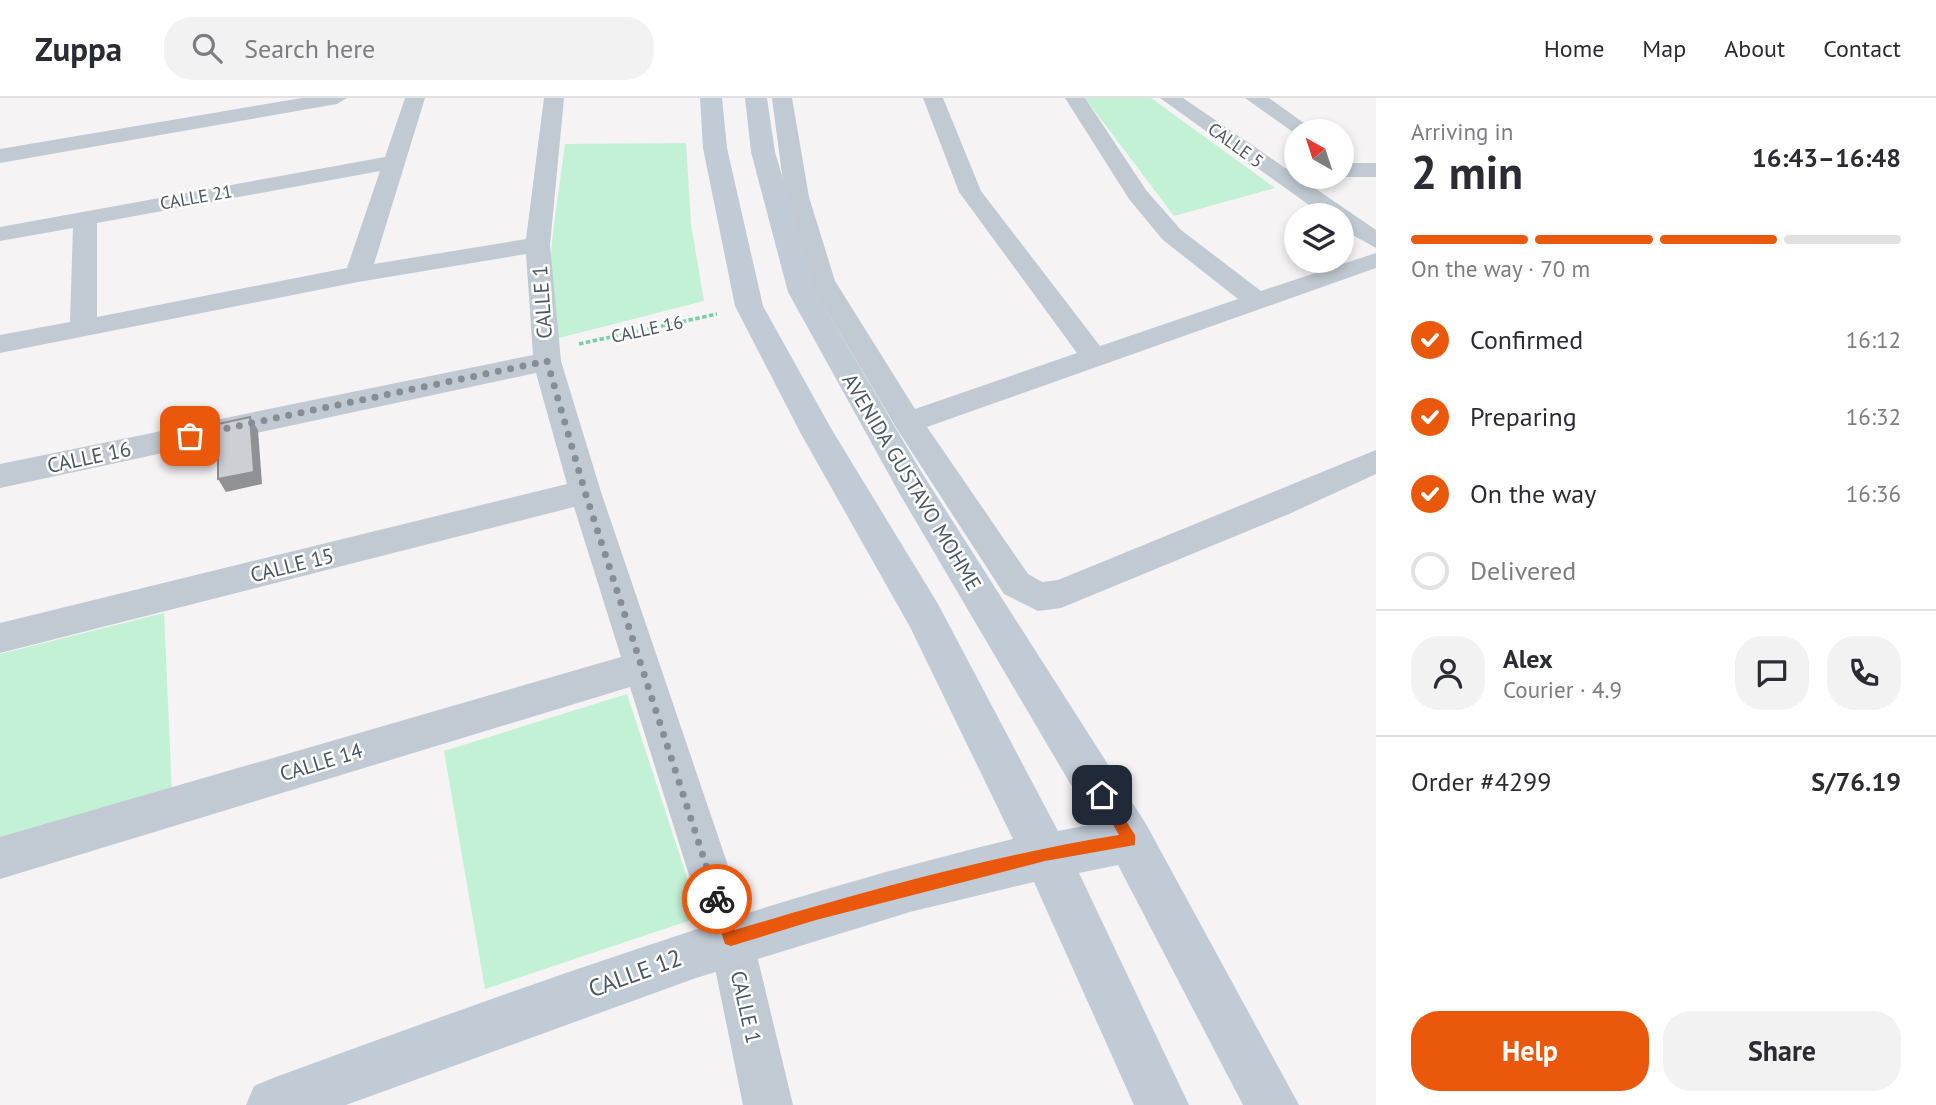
<!DOCTYPE html>
<html lang="en">
<head>
<meta charset="utf-8">
<style>
	body { margin:0; font-family:"PT Sans",sans-serif; background:#f2f2f3; color:#2b2b33; height:100vh; display:flex; flex-direction:column; font-size:26px; white-space:nowrap }
	* { box-sizing:border-box; margin:0 }
	p { font-size:23px; color:#7c7c81 }
	.icon { flex:none; width:38px; height:38px; fill:none; stroke:currentColor; stroke-width:2; stroke-linecap:round; stroke-linejoin:round }
	.map { position:relative; flex:1; overflow:hidden }
	.panel { display:flex; flex-direction:column; background:#fff; width:560px }
	.panel>* { flex:none }
	.needle { width:46px; rotate:321deg }
	.buttons { position:absolute; left:1284px; top:21px; display:grid; gap:14px }
	.buttons a { display:grid; place-items:center; width:70px; height:70px; border-radius:50%; background:#fff; box-shadow:0 4px 10px #0003; font-size:35px }
	.pin { position:absolute; display:grid; place-items:center; width:60px; height:60px; color:#fff; margin:-30px; border-radius:14px; box-shadow:0 4px 10px #0006 }
	.courier { position:absolute; display:grid; place-items:center; width:70px; height:70px; margin:-35px; border:5px solid #ea580c; border-radius:50%; background:#fff; color:#222; box-shadow:0 2px 9px #0007 }
	.summary em { font-style:normal; font-weight:600 }
	.summary div { display:flex; flex-direction:column-reverse }
	.summary { display:flex; align-items:center; justify-content:space-between; height:119px; padding:0 35px }
	h1 { font-size:46px; font-weight:600; line-height:52px }
	.bar { display:grid; grid-template-columns:repeat(4,1fr); gap:10px 7px; align-content:center; height:84px; padding:0 35px }
	.bar i { height:9px; border-radius:5px; background:#e1e1e2 }
	.bar .current { background:#ea580c }
	.bar p { grid-column:span 4 }
	.line { display:flex; align-items:center; gap:18px; padding:0 35px; border-top:2px solid #e1e1e2 }
	.line div { flex:1 }
	.round { display:grid; place-items:center; flex:none; width:74px; height:74px; border-radius:28px; background:#f2f2f3 }
	ol { padding:0 35px; list-style:none }
	li { display:flex; align-items:center; gap:21px; height:77px }
	li p { margin-inline-start:auto }
	li .icon { padding:7px; border-radius:50%; background:#ea580c; color:#fff; stroke-width:4 }
	li:last-child { color:#7c7c81 }
	li i { width:38px; height:38px; border:4px solid #e1e1e2; border-radius:50% }
	.cta { display:flex; gap:14px; margin-top:auto; padding:14px 35px }
	.cta a { flex:1; height:80px; border-radius:28px; background:#ea580c; color:#fff; font-size:28px; font-weight:600; line-height:80px; text-align:center }
	.cta a+a { background:#f2f2f3; color:#2b2b33 }
	header { display:flex; align-items:center; gap:42px; box-sizing:border-box; height:98px; padding:0 35px; background:#fff; border-bottom:2px solid #e1e1e2 }
	header strong { font-size:33px }
	nav { display:flex; gap:38px; margin-inline-start:auto; font-size:24px }
	.search { width:490px; height:63px; background:#f2f2f3; display:flex; align-items:center; gap:18px; box-sizing:border-box; padding:0 24px; border-radius:28px; color:#7c7c81; font-size:26px }
	main { display:flex; flex:1; min-height:0 }
	.map>svg:first-child { display:block }
</style>
</head>
<body>
<header>
<strong>Zuppa</strong>
<div class="search"><svg class="icon" aria-label="search" viewBox="0 0 24 24"><circle cx="10" cy="10" r="6"/><path d="M15 15l6 6"/></svg>Search here</div>
<nav><a>Home</a><a>Map</a><a>About</a><a>Contact</a></nav>
</header>
<main>
<div class="map">
<svg width="1376" height="1007" viewBox="0 0 1376 1007">
	<rect width="100%" height="100%" fill="#f5f3f3"/>
	<path fill="#c3f1d5" d="M1085 0H1151L1275 90 1174 118Z
		M686 45 691 126 704 203 551 242C542 188 558 102 565 46Z
		M164 515 172 695 0 740V556Z
		M627 596 700 819 485 891 444 653Z"/>
	<g fill="none" stroke-linecap="round" stroke-linejoin="round">
		<path stroke="#7ad0a6" stroke-width="3.5" stroke-dasharray="4.5 2.5" stroke-linecap="butt" d="M579 246 717 216"/>
		<path fill="#c1cad2" fill-rule="evenodd" d="M302 0H347L337 6 0 65V51Z
			M405 0H425L374 166 526 141 544 0H564L550 147 561 263 601 394 753 841 793 1007H743L709 841 630 589 0 781V739L621 559 574 409 0 555V525L567 386 536 275 0 390V366L533 257 526 156 358 184 0 255V237L70 224 73 130 0 143V129L385 59ZM380 73 347 170 97 219V125Z
			M772 0H792L809 99 835 183 915 311 1077 255 959 94 923 0H943L981 93 1100 248 1238 201 1163 142 1129 101 1065 0H1085L1146 92 1181 132 1261 193 1376 155V170L927 329 1028 476 1042 484 1058 482 1376 352V376L1289 416 1061 510 1038 513 1004 496 897 331 809 183 785 99Z
			M1160 0H1183L1376 132V150L1342 131V117H1323Z
			M1245 0H1269L1315 33H1297V37Z
			M1342 65H1376V79H1342Z"/>
		<path fill="#c1cbd6" fill-rule="evenodd" d="M700 0H722L727 50 763 208 832 332 938 506 1058 733 1094 726 898 393 788 194 751 54 745 0H767L775 54 816 194 922 375 1146 726 1299 1007H1243L1118 767 1079 775 1189 1007H1134L1034 784 910 814 696 880 346 1007H246L254 988 273 980C517 891 760 802 1013 741L910 529 801 336 735 208 703 50Z"/>
	</g>
	<path fill="#909195" d="M250 319 258 332 262 386 226 394 218 381Z"/>
	<path fill="#cdcfd5" stroke="#909195" stroke-width="2" d="M250 319 254 374 218 381V326Z"/>
	<path fill="#ea580c" d="M1102 691 1107 693 1135 737V747L1045 763 816 822 731 848 725 846 710 801 717 793 722 796 735 832C861 794 989 758 1119 737L1096 697Z"/>
	<g fill="none" stroke-linecap="round" stroke-linejoin="round">
		<path stroke="#868d94" stroke-width="7" stroke-dasharray="0 12.6" d="M190 338 547 263 585 394 717 801"/>
	</g>
	<g text-anchor="middle" dominant-baseline="central" stroke-width="5" stroke-linejoin="round" paint-order="stroke">
		<g font-size="18" fill="#4a5661" stroke="#fff">
			<text transform="translate(1236 47) rotate(36)">CALLE 5</text>
			<text transform="translate(196 99) rotate(-10)">CALLE 21</text>
			<text transform="translate(647 231) rotate(-12)">CALLE 16</text>
		</g>
		<g font-size="21" fill="#4a5661" stroke="#fff">
			<text transform="translate(542 204) rotate(-94)">CALLE 1</text>
			<text transform="translate(89 359) rotate(-12)">CALLE 16</text>
			<text transform="translate(912 384) rotate(59)">AVENIDA GUSTAVO MOHME</text>
			<text transform="translate(292 467) rotate(-14)">CALLE 15</text>
			<text transform="translate(321 664) rotate(-17)">CALLE 14</text>
			<text transform="translate(746 909) rotate(77)">CALLE 1</text>
		</g>
		<g font-size="24" fill="#4a5661" stroke="#fff">
			<text transform="translate(635 875) rotate(-20)">CALLE 12</text>
		</g>
	</g>
</svg>
<div class="buttons">
<a><svg class="needle" viewBox="-14 -14 28 28"><path d="M0-13l5 13h-10z" fill="#e53935"/><path d="M0 13l5-13h-10z" fill="#7c7c81"/></svg></a>
<a><svg class="icon" aria-label="layers" viewBox="0 0 24 24"><path d="M12 4l9 5-9 5-9-5zM3 14l9 5 9-5"/></svg></a>
</div>
<div class="pin" style="left:190px;top:338px;background:#ea580c"><svg class="icon" aria-label="bag" viewBox="0 0 24 24"><path d="M5 8h14l-1 12H6zM9 8a3 3 0 0 1 6 0"/></svg></div>
<div class="pin" style="left:1102px;top:697px;background:#1f2937"><svg class="icon" aria-label="home" viewBox="0 0 24 24"><path d="M3 11l9-7 9 7M6 9v11h12V9"/></svg></div>
<div class="courier" style="left:717px;top:801px"><svg class="icon" aria-label="bike" viewBox="0 0 24 24"><circle cx="6" cy="16" r="4"/><circle cx="18" cy="16" r="4"/><path d="M6 16l4-8h5l3 8M10 8l3 8H6M13 5h3"/></svg></div>
</div>
<section class="panel">
<div class="summary"><div><h1>2 min</h1><p>Arriving in</p></div><em>16:43–16:48</em></div>
<div class="bar"><i class="current"></i><i class="current"></i><i class="current"></i><i></i><p>On the way · 70 m</p></div>
<ol>
<li><svg class="icon" aria-label="check" viewBox="0 0 24 24"><path d="M5 12l5 5 9-10"/></svg>Confirmed<p>16:12</p></li>
<li><svg class="icon" aria-label="check" viewBox="0 0 24 24"><path d="M5 12l5 5 9-10"/></svg>Preparing<p>16:32</p></li>
<li><svg class="icon" aria-label="check" viewBox="0 0 24 24"><path d="M5 12l5 5 9-10"/></svg>On the way<p>16:36</p></li>
<li><i></i>Delivered</li>
</ol>
<div class="line" style="height:126px"><a class="round"><svg class="icon" aria-label="person" viewBox="0 0 24 24"><circle cx="12" cy="8" r="4"/><path d="M4 21q1-7 8-7t8 7"/></svg></a><div><b>Alex</b><p>Courier · 4.9</p></div><a class="round"><svg class="icon" aria-label="chat" viewBox="0 0 24 24"><path d="M4 5h16v11H9l-5 4z"/></svg></a><a class="round"><svg class="icon" aria-label="phone" viewBox="0 0 24 24"><path d="M5 4h4l2 5-3 2q2 4 5 5l2-3 5 2v4C11 20 4 13 5 4z"/></svg></a></div>
<div class="line" style="height:91px"><div>Order #4299</div><b>S/76.19</b></div>
<div class="cta"><a>Help</a><a>Share</a></div>
</section>
</main>
</body>
</html>
